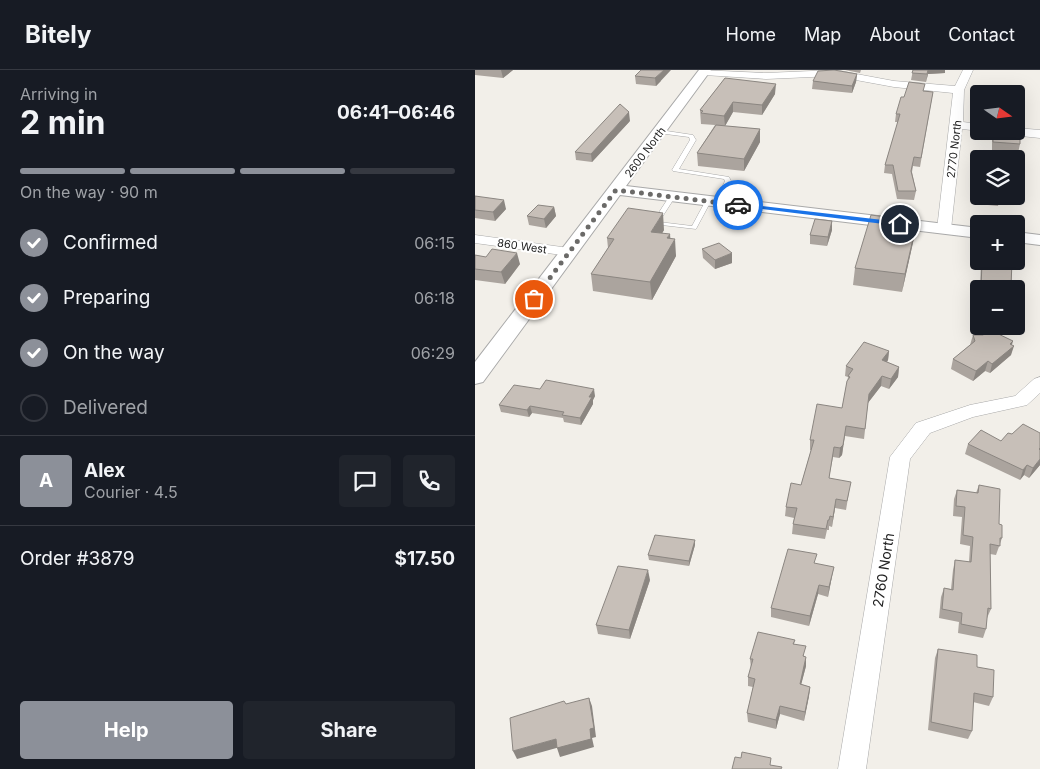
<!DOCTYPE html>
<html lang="en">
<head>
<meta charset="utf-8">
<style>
	body { margin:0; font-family:Inter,sans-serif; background:#20242c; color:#f1f3f6; height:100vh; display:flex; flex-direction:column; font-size:19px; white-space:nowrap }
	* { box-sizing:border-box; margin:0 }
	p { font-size:16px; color:#9ea1a6 }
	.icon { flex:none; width:28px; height:28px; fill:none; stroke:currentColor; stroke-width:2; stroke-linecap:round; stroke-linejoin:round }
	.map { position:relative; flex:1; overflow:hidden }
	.panel { display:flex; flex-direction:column; background:#171b24; width:475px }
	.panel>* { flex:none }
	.needle { width:32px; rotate:104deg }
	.fabs { position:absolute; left:495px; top:15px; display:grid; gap:10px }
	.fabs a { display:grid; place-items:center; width:55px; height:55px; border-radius:5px; background:#171b24; box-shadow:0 5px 20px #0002; font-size:25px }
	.pin { position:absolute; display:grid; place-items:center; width:42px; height:42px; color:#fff; margin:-21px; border:2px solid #fff; border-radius:50%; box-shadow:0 1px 5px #0007 }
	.courier { position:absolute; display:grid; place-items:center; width:50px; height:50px; margin:-25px; border:4px solid #1a73e8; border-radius:50%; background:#fff; color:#222; box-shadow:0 1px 6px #0007 }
	.head em { font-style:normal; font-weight:700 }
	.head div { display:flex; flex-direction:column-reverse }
	.head { display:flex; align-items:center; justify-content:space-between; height:85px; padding:0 20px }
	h1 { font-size:32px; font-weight:700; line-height:38px }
	.bar { display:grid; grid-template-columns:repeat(4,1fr); gap:8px 5px; align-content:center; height:60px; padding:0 20px }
	.bar i { height:6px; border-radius:4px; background:#363941 }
	.bar .selected { background:#8c9099 }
	.bar p { grid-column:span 4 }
	.line { display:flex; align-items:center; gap:12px; padding:0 20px; border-top:1px solid #363941 }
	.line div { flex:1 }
	.round { display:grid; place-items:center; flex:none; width:52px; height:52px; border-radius:5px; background:#20242c }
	ol { padding:0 20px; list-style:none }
	li { display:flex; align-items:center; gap:15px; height:55px }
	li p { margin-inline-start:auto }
	li .icon { padding:5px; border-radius:50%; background:#8c9099; color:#fff; stroke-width:4 }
	li:last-child { color:#9ea1a6 }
	li i { width:28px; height:28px; border:2px solid #363941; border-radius:50% }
	.action { display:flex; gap:10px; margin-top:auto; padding:10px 20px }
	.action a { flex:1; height:58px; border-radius:5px; background:#8c9099; color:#fff; font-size:20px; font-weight:700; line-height:58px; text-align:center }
	.action a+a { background:#20242c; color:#f1f3f6 }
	header { display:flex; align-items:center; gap:30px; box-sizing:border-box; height:70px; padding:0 25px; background:#171b24; border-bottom:1px solid #363941 }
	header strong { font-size:24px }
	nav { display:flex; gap:28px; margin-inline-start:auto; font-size:18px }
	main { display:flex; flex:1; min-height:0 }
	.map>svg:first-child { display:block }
</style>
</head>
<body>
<header>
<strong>Bitely</strong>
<nav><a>Home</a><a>Map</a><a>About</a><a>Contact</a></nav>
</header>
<main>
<section class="panel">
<div class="head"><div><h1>2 min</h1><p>Arriving in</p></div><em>06:41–06:46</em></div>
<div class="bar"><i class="selected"></i><i class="selected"></i><i class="selected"></i><i></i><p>On the way · 90 m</p></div>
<ol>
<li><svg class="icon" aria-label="check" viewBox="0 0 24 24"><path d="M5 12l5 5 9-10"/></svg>Confirmed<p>06:15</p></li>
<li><svg class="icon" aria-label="check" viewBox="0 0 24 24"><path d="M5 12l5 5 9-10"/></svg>Preparing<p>06:18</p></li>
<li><svg class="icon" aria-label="check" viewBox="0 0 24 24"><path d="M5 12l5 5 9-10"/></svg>On the way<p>06:29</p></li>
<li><i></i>Delivered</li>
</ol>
<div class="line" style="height:90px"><b class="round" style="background:#8c9099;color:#fff">A</b><div><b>Alex</b><p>Courier · 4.5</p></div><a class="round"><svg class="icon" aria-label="chat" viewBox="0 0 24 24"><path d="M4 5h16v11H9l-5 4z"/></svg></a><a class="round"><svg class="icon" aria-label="phone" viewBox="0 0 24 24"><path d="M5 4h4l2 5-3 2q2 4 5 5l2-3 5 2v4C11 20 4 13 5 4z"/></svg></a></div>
<div class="line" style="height:65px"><div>Order #3879</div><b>$17.50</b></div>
<div class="action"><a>Help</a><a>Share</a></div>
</section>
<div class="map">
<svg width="565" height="699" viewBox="0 0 565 699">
	<rect width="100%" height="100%" fill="#f2efe9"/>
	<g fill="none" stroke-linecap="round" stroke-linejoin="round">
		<defs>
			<path id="service" d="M185 60 218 65 221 70 204 99 254 107 256 111 245 133 240 132 250 111 249 109 198 101 197 100 215 70 214 67 183 63 182 62Z
				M197 125 200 127 184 152 217 156 231 130H235L236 131 221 159 178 154 177 153 194 127Z
				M268 133 271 135 261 155 258 157 256 156 255 155 265 135Z"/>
			<path id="minor" d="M225 0 291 3 360 0 419 11 480 16 488 0H498L489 20 488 52 504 54 505 61 487 59 476 159 469 163 462 159 478 23 419 17 359 6 291 9 229 5 225 4Z
				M541 58 565 60V68L536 65 530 61H541Z
				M0 165 94 178 101 182 94 186 0 173Z
				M565 307V323L552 335 498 347 455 363 435 389 391 699H363L415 387 441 353 495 335 540 326 559 309Z"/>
			<path id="tertiary" d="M224 0H236L151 116 504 158V168L145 125 8 312 0 314V292Z
				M541 162 565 165V175L541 172Z"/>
		</defs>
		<use href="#service" stroke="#a9a9a9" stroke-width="1"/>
		<use href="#minor" stroke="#a9a9a9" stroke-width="1"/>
		<use href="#tertiary" stroke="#a9a9a9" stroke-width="2"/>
		<use href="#service" fill="#fff" fill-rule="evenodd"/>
		<use href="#minor" fill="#fff" fill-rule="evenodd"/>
		<use href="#tertiary" fill="#fff" fill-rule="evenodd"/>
	</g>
	<path fill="#aba49e" d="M0 0H38L28 8 0 5Z
		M166 0 186 11 181 16 161 14 160 6Z
		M370 0H386L385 3Z
		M438 0H470V3L453 4 451 12 436 10Z
		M382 4 381 12 377 23 337 19 338 11Z
		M250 8 300 24 287 45 258 42 250 56 285 59V72L269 101 223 96 222 83 240 55 226 54 225 40Z
		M449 21 458 22 445 97 438 96 437 102 441 121 439 130 422 129 417 104 409 103 410 95 423 52H420L421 44Z
		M155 51 117 92 101 90 100 82Z
		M517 61H541L545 74 543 83 517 80Z
		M0 126 31 139 20 151 0 148Z
		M504 126H525L523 136 503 134Z
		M79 137 81 146 71 158 54 155 52 146Z
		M442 151 439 168 427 222 378 215 380 198Z
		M189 160 187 163 195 169 201 186 177 230 118 221 116 204 133 178 132 168Z
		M357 160 352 176 335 174V165Z
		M227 179 257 193 240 199 228 188Z
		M0 185 45 194 30 214 0 210Z
		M506 191H537L536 216H541L542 236 541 237V219H505Z
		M498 265 537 275 536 285 515 303 510 301 498 311 476 299 478 289 495 275Z
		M414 281 413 290 412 292 424 297 423 307 414 319 406 316 393 333 389 369 370 366 367 385 364 388 358 387 354 408 374 422 371 440 360 438 357 457 354 456V460H352L350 469 317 464 318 454 319 448 310 446 311 437 326 415 336 380H335V370L367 338 373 307 370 306 371 296Z
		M65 319 120 326 118 330V334L106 355 89 352 88 348 57 343 54 347 26 342 24 335Z
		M493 374 565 395 554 408 549 405 545 410 490 384Z
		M504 415 524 454 527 468 521 485 515 484 516 539 512 548 511 559 508 568 483 563 484 552 464 548 466 527 469 518 476 519 478 500 480 490 494 492 495 476 485 474 487 447 478 446 479 429 482 420 501 423Z
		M220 475 214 496 174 490 173 485Z
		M341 494 359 497 357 506 353 527 343 524 334 556 296 547V538Z
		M175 510 155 569 123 564 121 555Z
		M320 570 319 574 330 587 331 596 326 614 335 617 334 626 329 651 305 644 301 659 273 652 272 643 278 617 273 616V607L276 598 275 589Z
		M463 579 502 597 518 627 514 636 498 632 497 661 493 669 453 660 460 588Z"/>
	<path fill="#8b8681" d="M26 0H38L28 8Z
		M189 0H196L181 16 180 8Z
		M453 0H470V3L453 4 451 12Z
		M382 4 381 12 377 23V16Z
		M301 14 300 24 287 45V35Z
		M258 32V42L250 56 249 46Z
		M154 42 155 51 117 92 116 84Z
		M545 48 543 56 541 57V49Z
		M285 59V72L269 101V89Z
		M29 130 31 139 20 151 18 142Z
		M79 137 81 146 71 158 69 149Z
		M188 143 189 160 178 179 176 162Z
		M357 151V160L352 176 353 167Z
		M442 151 439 168 427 222 430 204Z
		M195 164 196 176 200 169 201 186 177 230 175 212 192 168Z
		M42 183 45 194 30 214 26 202Z
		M257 183V193L240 199V190Z
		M538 271 536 278 539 276 536 285 515 303 517 294Z
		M414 281 413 290 406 300 407 290Z
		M513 291 510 301 498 311 501 301Z
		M424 297 423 307 414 319 416 309Z
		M407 306 406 316 392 334 394 324Z
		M119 319 120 326 118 330V334L106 355 105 348 114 327Z
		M55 336 57 343 54 347 52 340Z
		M371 356 367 385 364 388 365 378Z
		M565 389V395L554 408 558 398Z
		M552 395 549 405 545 410 548 400Z
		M361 429 360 438 357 457 358 447Z
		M220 470V475L214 496V491Z
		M359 497 357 506 353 527 354 517Z
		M173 500 175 510 155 569 154 560Z
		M344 515 343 524 334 556 335 546Z
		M331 587V596L324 623 325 614Z
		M335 617 334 626 329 651 330 642Z
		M114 628 117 636 121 667 117 668 119 677 85 687 82 678 115 659Z
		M305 636V644L301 659V650Z
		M81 669 85 677 42 689 38 681Z"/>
	<path fill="#c7bfb8" stroke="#8b8681" d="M166 0H189L180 8 160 6Z
		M359 0 382 4 377 16 338 11 343 1Z
		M438 0H453L452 4 437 3Z
		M250 8 301 14 287 35 258 32 249 46 226 43 228 41 225 40Z
		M434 12 450 14 448 21 458 22 446 88 439 87 436 101 441 121H423L418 95H410L425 44H421L426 27H429Z
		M541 26H545L544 31H548L545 48 541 49Z
		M145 34 154 42 116 84 100 82Z
		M241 55 285 59 269 89 222 83Z
		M541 59H545V74L518 72V61H541Z
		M0 126 29 130 18 142 0 140Z
		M63 135 79 137 69 149 52 146Z
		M153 138 188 143 176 162 195 164 192 168 200 169 175 212 116 204 139 169 132 168Z
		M396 145 442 151 430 204 380 198Z
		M340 149 357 151 353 167 335 165Z
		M244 173 257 183 240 190 227 179Z
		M17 179 42 183 26 202 0 199V185L11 187Z
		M507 191H537L536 216H541L542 236 541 219H506Z
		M515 260 538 271 535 274 539 276 517 294 513 291 501 301 478 289 500 271 498 265H508Z
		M389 272 414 281 407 290 424 297 416 309 407 306 394 324 390 359 371 356 368 375 365 378 359 377 354 408 376 412 372 431 361 429 358 447 355 446 354 450H353L351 459 318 454 322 438 311 437 316 413 326 415 339 370H335L342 334 367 338 372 311 375 307 373 306 378 299 371 296Z
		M71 310 119 319 114 327H117L105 348 87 345 89 342 55 336 52 340 24 335 39 315 65 319Z
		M548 354 565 363V378L564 379 565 380V389L558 398 552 395 548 400 493 374 506 360 526 371 533 363 537 364Z
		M504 415 525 419 524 454 527 455V468H525V476L515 474 516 539 513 538 511 559 486 554 487 543 467 539 469 518 478 520 480 490 496 492 498 467 488 465 490 437 481 436 482 420 503 423Z
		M180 465 220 470 214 491 173 485Z
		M313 479 342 484 339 493 359 497 354 517 344 515 335 546 296 538Z
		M143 496 173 500 154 560 121 555Z
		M283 562 320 570 318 574 331 576 328 586 331 587 325 614 335 617 330 642 305 636 301 650 272 643 280 609 273 607 278 589H275Z
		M463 579 502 585V597L519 600 518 627 499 623 497 661 456 652Z
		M114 628 119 658 115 659 116 669 82 678 81 669 38 681 35 648 89 631 91 634Z
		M267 682 296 688 295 695 307 697 306 699H257L260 687 266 688Z"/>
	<path fill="#1a73e8" d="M261 133 425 152 428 154 425 156 263 136Z"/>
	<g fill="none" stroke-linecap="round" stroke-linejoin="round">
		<path stroke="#6b6a68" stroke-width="5" stroke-dasharray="0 9" d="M59 229 141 120 263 135"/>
	</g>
	<g text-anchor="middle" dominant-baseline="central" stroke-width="4" stroke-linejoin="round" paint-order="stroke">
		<g font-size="11" fill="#222" stroke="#fff">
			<text transform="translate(479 79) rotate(-83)">2770 North</text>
			<text transform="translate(170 82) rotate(-53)">2600 North</text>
			<text transform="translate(47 176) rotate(8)">860 West</text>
		</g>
		<g font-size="14" fill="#222" stroke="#fff">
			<text transform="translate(408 500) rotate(-81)">2760 North</text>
		</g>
	</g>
</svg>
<div class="fabs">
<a><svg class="needle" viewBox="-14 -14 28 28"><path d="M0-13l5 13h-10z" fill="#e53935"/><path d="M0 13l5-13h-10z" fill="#9ea1a6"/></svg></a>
<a><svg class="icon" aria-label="layers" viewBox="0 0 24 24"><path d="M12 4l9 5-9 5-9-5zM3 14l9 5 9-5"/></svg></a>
<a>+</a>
<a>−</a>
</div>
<div class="pin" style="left:59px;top:229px;background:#ea580c"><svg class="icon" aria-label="bag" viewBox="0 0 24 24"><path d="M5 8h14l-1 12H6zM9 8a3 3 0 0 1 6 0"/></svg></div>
<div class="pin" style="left:425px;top:154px;background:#1f2937"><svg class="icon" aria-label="home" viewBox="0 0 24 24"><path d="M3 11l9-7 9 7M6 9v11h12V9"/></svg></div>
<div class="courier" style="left:263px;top:135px"><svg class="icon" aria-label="car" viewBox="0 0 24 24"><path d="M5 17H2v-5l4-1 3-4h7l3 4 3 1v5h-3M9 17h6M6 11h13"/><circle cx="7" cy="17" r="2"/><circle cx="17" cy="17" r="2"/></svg></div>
</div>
</main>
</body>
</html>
